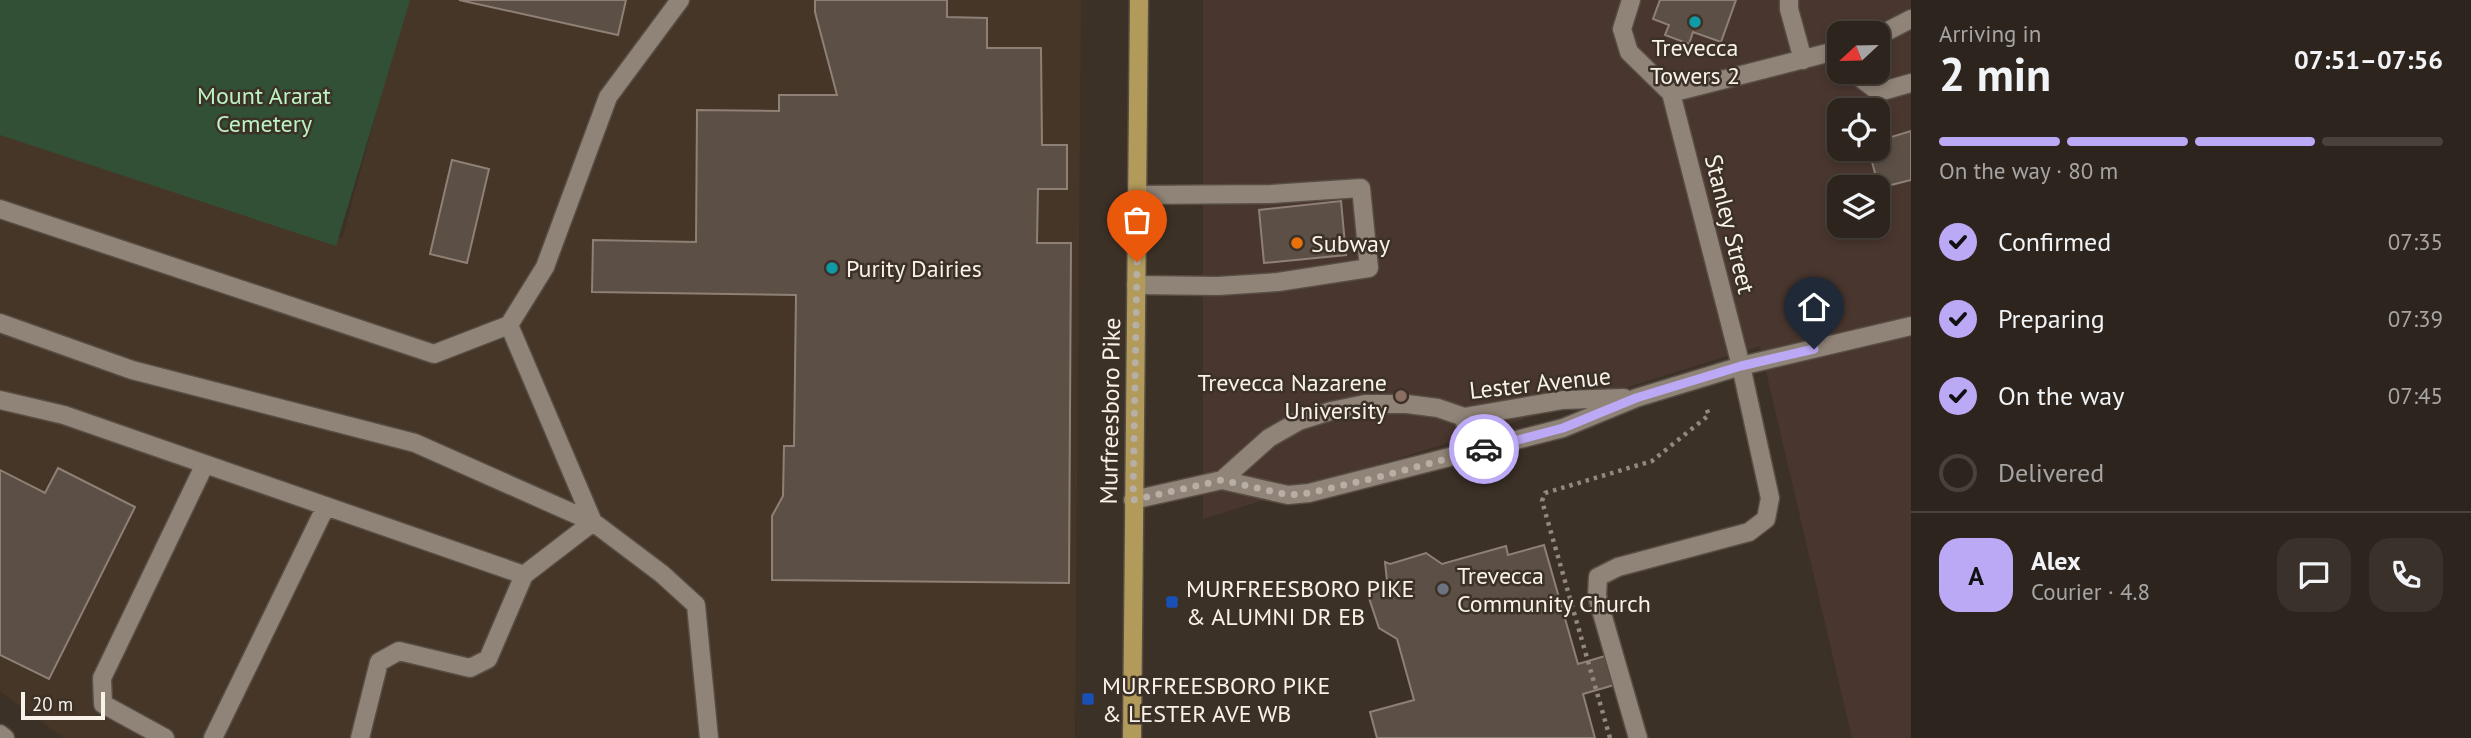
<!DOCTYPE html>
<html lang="en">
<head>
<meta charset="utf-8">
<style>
	body { margin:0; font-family:"PT Sans",sans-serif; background:#39312a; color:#f1f3f6; height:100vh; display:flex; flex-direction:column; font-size:26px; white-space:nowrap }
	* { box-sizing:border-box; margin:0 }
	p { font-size:23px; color:#a7a5a4 }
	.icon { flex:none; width:38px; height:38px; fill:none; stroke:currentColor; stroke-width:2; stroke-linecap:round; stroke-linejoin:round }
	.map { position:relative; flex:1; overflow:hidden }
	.drawer { display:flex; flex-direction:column; background:#2d251d; width:560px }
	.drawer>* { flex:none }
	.needle { width:46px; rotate:248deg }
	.tools { position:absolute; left:1827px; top:21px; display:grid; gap:14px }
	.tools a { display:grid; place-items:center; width:63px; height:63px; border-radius:14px; background:#2d251d; box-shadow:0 4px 10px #0003,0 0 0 2px #48423b; font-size:35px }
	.scale { position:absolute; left:21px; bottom:18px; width:84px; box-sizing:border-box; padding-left:7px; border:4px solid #f9f2eb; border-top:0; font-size:19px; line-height:24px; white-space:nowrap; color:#f9f2eb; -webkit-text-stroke:5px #3c3127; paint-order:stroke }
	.pin { position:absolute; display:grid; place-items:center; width:60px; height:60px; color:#fff; margin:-72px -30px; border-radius:50% 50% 50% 0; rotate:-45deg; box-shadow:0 0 7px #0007 }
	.pin .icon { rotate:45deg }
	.courier { position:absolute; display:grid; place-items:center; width:70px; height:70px; margin:-35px; border:5px solid #bca9f5; border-radius:50%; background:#fff; color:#222; box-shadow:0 2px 9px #0007 }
	.overview em { font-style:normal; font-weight:600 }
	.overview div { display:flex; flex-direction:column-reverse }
	.overview { display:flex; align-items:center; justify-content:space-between; height:119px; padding:0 28px }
	h1 { font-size:46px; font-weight:600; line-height:52px }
	.bar { display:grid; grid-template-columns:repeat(4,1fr); gap:10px 7px; align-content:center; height:84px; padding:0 28px }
	.bar i { height:9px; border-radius:5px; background:#48423b }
	.bar .active { background:#bca9f5 }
	.bar p { grid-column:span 4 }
	.line { display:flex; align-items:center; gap:18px; padding:0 28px; border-top:2px solid #48423b }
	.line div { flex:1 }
	.round { display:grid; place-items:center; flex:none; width:74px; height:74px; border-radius:21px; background:#39312a }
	ol { padding:0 28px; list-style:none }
	li { display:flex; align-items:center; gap:21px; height:77px }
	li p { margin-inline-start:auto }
	li .icon { padding:7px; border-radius:50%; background:#bca9f5; color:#111; stroke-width:4 }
	li:last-child { color:#a7a5a4 }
	li i { width:38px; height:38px; border:4px solid #48423b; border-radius:50% }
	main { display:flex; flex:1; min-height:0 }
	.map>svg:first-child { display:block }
</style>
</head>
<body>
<main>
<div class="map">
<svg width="1911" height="738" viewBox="0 0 1911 738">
	<rect width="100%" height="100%" fill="#3c3127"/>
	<path fill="#463627" d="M407 0H1081L1075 738H64L0 691V124L342 239Z"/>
	<path fill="#49362f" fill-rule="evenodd" d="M1203 0H1911V738H1852L1760 346 1203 519ZM1839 33H1878V72H1839ZM1839 110H1878V149H1839ZM1839 187H1878V226H1839Z"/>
	<path fill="#325036" d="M0 0H410L336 246 0 135Z"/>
	<path fill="#5c4f46" stroke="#8e8075" stroke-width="2" d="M459 0H626L618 35Z
		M815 0H947V17L987 18V48H1041L1042 145H1067V189H1038L1037 243H1071L1069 583 772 580V516L783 496 784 446H794L796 295 592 292 593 240 696 242 697 110 779 111V95H837L815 12Z
		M1660 0H1736L1721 42 1693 32 1689 44 1665 35 1669 25 1653 19Z
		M1911 131V180L1879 188 1872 162 1876 159 1875 149H1878V141Z
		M452 160 489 169 467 263 430 254Z
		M1341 201 1346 255 1264 263 1259 210Z
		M58 468 135 507 49 679 0 655V470L45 493Z
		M1544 545 1578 664 1605 656 1614 685 1583 694 1595 738H1377L1370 712 1414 700 1397 639 1379 628 1367 592 1380 587 1387 581 1385 562 1390 564 1426 553 1442 564 1506 546 1508 555Z"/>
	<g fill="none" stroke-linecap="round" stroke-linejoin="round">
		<defs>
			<path id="minor" d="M1631 0 1622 29 1629 52 1671 93
				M1789 0V9L1803 60
				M1878 36 1911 19
				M1860 72 1863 80 1879 92 1911 83
				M1671 93 1839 50
				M0 209 434 354 509 325 545 267 608 97 680 0
				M1136 285 1218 286 1278 282 1369 268 1361 188 1271 194 1137 195
				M0 323 132 370 415 443 593 522 662 574 696 605 709 738
				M0 400 64 415 524 575
				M1464 417 1471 452
				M1222 480 1269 438 1299 421 1331 411 1365 404H1407L1438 408 1464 417 1563 400 1624 398
				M1133 500 1222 480 1288 495 1309 493 1563 428 1636 398 1741 366 1911 326
				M0 734 5 738
				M165 738 103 704 102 678 205 464
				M213 738 326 506
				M360 738 379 662 399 651 470 668 488 659 524 575 593 522 509 325
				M1638 738 1597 596 1598 577 1618 567 1749 532 1766 519 1770 498 1741 366 1671 93"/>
			<path id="major" d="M1132 738 1139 0"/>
		</defs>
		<use href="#minor" stroke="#564d44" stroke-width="21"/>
		<use href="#major" stroke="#564d44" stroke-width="21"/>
		<path stroke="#91887f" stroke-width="4.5" stroke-dasharray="3.5 5" stroke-linecap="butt" d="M1610 738 1542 501 1545 493 1652 461 1709 415 1706 408"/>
		<use href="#minor" stroke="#908377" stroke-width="18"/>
		<use href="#major" stroke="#b29a5b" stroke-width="18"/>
	</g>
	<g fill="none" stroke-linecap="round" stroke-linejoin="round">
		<path stroke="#b7aea6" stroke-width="7" stroke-dasharray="0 12.6" d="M1137 262 1133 500 1222 480 1288 495 1309 493 1379 477 1484 449"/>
		<path stroke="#bca9f5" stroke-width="9" d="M1484 449 1563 428 1636 398 1741 366 1814 349"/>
	</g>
	<g fill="#0f9aa8" stroke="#3c3127" stroke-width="2.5">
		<circle cx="1695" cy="22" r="7"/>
		<circle cx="832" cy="268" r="7"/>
	</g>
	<circle fill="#e8710a" stroke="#3c3127" stroke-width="2.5" cx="1297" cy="243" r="7"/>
	<circle fill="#8d6e63" stroke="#3c3127" stroke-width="2.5" cx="1401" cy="396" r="7"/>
	<circle fill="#6b7280" stroke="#3c3127" stroke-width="2.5" cx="1443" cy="589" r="7"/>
	<g fill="#1a4fb4" stroke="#3c3127" stroke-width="2.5">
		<rect x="1165" y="595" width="14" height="14" rx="3.5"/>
		<rect x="1081" y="692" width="14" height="14" rx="3.5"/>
	</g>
	<g text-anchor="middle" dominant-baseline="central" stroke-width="5" stroke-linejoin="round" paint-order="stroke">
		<g font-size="24" fill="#f9f2eb" stroke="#3c3127" text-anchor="start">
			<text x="1695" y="47" text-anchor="middle">Trevecca<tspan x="1695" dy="28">Towers 2</tspan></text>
			<text x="1311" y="243">Subway</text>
			<text x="846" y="268">Purity Dairies</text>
			<text x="1387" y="382" text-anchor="end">Trevecca Nazarene<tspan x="1387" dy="28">University</tspan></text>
			<text x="1457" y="575">Trevecca<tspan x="1457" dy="28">Community Church</tspan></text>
			<text x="1186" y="588">MURFREESBORO PIKE<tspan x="1186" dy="28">&amp; ALUMNI DR EB</tspan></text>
			<text x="1102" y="685">MURFREESBORO PIKE<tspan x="1102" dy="28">&amp; LESTER AVE WB</tspan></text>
		</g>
		<g font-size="24" fill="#bbf4c3" stroke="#3c3127">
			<text x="264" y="95">Mount Ararat<tspan x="264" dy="28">Cemetery</tspan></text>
		</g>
		<g font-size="24" fill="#f9f2eb" stroke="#3c3127">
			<text transform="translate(1730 224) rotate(76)">Stanley Street</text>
			<text transform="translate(1540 383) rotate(-6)">Lester Avenue</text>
			<text transform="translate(1110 411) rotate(-89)">Murfreesboro Pike</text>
		</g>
	</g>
</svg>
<div class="tools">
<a><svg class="needle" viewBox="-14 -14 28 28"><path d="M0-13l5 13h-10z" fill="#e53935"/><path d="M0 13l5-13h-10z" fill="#a7a5a4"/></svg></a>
<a><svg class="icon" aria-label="locate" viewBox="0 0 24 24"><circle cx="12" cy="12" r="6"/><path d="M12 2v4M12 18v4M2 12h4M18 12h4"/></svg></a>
<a><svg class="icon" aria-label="layers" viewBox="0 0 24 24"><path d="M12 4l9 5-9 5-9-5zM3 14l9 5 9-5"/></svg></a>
</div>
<div class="scale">20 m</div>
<div class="pin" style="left:1137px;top:262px;background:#ea580c"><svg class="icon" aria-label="bag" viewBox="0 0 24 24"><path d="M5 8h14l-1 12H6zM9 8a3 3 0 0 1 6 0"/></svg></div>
<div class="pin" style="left:1814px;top:349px;background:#1f2937"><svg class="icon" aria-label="home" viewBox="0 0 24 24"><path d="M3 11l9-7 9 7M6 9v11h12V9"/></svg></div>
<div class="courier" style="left:1484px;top:449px"><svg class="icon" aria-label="car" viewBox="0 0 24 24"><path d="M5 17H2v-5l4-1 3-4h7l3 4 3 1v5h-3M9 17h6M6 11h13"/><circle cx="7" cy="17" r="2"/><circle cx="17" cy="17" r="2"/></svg></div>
</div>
<section class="drawer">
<div class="overview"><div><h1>2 min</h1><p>Arriving in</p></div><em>07:51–07:56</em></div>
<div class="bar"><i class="active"></i><i class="active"></i><i class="active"></i><i></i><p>On the way · 80 m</p></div>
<ol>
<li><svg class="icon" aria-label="check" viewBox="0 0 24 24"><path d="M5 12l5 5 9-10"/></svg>Confirmed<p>07:35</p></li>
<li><svg class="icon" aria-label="check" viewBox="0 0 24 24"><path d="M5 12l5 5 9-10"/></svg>Preparing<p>07:39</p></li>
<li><svg class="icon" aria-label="check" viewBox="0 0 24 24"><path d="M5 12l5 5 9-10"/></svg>On the way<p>07:45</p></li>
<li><i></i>Delivered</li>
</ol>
<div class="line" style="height:126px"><b class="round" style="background:#bca9f5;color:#111">A</b><div><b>Alex</b><p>Courier · 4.8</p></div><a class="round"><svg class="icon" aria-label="chat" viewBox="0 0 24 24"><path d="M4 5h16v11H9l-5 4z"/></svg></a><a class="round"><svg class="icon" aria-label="phone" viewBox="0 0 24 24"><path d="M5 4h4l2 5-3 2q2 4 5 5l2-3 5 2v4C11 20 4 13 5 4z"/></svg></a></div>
</section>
</main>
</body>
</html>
